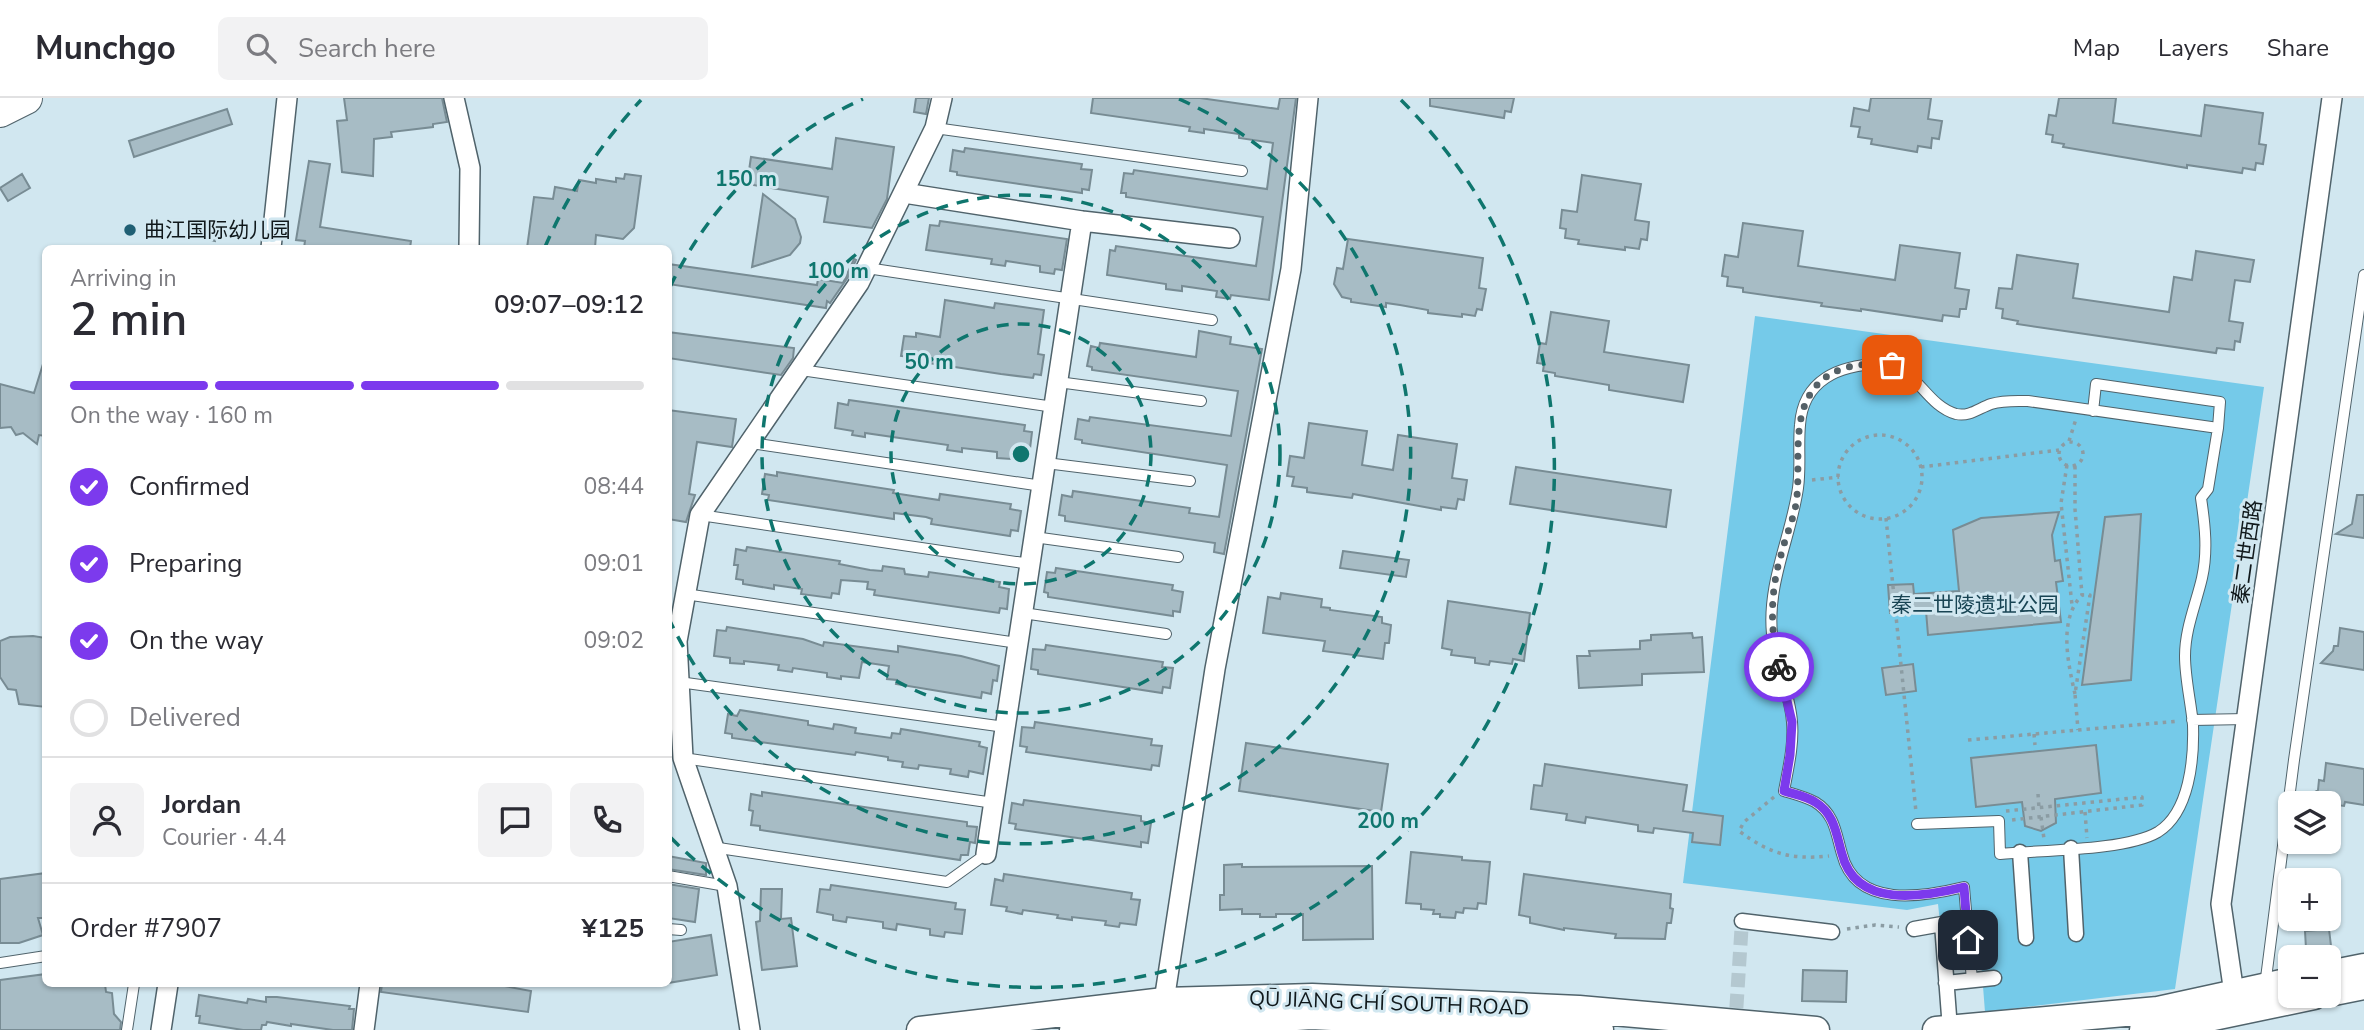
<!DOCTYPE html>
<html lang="en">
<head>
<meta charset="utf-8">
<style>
	body { margin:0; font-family:"Nunito Sans","Noto Sans SC",sans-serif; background:#f2f2f3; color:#2b2b33; height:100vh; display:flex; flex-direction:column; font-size:26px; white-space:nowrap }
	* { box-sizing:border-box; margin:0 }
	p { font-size:23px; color:#7c7c81 }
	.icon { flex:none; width:38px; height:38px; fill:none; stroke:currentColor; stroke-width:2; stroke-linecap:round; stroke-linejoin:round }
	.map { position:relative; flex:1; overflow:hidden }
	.details { position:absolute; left:42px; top:147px; width:630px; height:742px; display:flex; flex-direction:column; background:#fff; border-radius:10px; box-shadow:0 2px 5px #0004 }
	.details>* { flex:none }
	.fabs { position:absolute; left:2278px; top:693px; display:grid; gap:14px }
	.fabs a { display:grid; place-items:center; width:63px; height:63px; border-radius:10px; background:#fff; box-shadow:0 2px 5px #0004; font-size:35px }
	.pin { position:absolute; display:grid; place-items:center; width:60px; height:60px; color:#fff; margin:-30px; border-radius:14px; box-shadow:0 4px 10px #0006 }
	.courier { position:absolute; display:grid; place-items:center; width:70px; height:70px; margin:-35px; border:5px solid #7c3aed; border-radius:50%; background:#fff; color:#222; box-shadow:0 2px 9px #0007 }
	.head em { font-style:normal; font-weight:600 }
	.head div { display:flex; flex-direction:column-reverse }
	.head { display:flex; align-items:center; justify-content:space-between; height:119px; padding:0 28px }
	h1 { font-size:46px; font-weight:600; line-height:52px }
	.bar { display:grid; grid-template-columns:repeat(4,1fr); gap:10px 7px; align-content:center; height:84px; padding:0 28px }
	.bar i { height:9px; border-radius:5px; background:#e1e1e2 }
	.bar .selected { background:#7c3aed }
	.bar p { grid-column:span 4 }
	.line { display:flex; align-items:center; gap:18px; padding:0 28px; border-top:2px solid #e1e1e2 }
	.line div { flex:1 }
	.round { display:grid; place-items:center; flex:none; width:74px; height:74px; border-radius:10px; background:#f2f2f3 }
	ol { padding:0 28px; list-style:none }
	li { display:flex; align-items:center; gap:21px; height:77px }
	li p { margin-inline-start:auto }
	li .icon { padding:7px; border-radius:50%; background:#7c3aed; color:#fff; stroke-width:4 }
	li:last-child { color:#7c7c81 }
	li i { width:38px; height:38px; border:4px solid #e1e1e2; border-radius:50% }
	header { display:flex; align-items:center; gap:42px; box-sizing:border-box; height:98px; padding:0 35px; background:#fff; border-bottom:2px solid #e1e1e2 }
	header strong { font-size:33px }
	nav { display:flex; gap:38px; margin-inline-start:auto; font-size:24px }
	.search { width:490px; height:63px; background:#f2f2f3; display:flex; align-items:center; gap:18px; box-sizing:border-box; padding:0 24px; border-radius:10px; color:#7c7c81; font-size:26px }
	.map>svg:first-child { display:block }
</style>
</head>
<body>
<header>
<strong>Munchgo</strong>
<div class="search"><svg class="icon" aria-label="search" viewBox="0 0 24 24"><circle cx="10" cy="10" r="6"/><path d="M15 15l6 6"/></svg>Search here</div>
<nav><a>Map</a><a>Layers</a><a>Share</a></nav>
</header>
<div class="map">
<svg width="2364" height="932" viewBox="0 0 2364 932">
	<rect width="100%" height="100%" fill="#d1e7f0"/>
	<path fill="#75cae9" d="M1755 218 2264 289 2175 891 1985 914 1980 850 1943 852 1938 806 1907 812 1683 785Z"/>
	<path fill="#a7bcc5" stroke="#788c94" stroke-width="2" d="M344 0H442L447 24 433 26V29L391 34 392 39 374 41 373 78 342 74 337 23 347 22Z
		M916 0H929L926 16 914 14Z
		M1093 0H1200L1278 11 1280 0H1296L1269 202 1231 197 1230 201 1216 199 1217 193 1182 188V193L1166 191V186L1107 177 1110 152 1115 153 1116 148 1256 168 1263 119 1126 99V95H1121L1124 75 1133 76 1134 72 1267 91 1273 45 1239 40V36L1204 31V35L1189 33 1190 29 1091 15Z
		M1430 0H1514L1511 14 1505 13 1504 20 1430 8Z
		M1871 0H1931L1928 21 1942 23 1939 41 1932 40 1931 50 1918 48 1917 54 1871 46 1872 41 1858 39 1860 29 1851 28 1854 10 1869 13Z
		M2059 0H2116L2113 25 2201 38 2205 7 2263 15 2259 46 2266 47 2263 66 2256 65 2255 72 2243 70 2242 75 2187 67V70L2063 49 2064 46 2052 44 2053 37 2046 36 2049 17 2056 18Z
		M227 11 232 26 134 59 129 43Z
		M836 40 894 49 887 101 872 130 824 124 828 99 747 86 751 59 832 71Z
		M965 50 1082 66 1081 71 1092 72 1089 92 1082 91V95L957 77V74L950 73 953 52 964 54Z
		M309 63 330 66 320 129 411 143 410 150H304L305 143 296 142Z
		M22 76 30 90 8 103 0 90Z
		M625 76 641 78 634 130 623 141 596 137 595 150H527L534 99 553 101 555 89 577 93 579 82 596 85V81L616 84V80L624 81Z
		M1582 77 1641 86 1635 122 1649 124 1647 142 1641 141 1639 151 1625 149V152L1578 146 1579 142 1565 140 1566 131 1560 130 1562 112 1577 114Z
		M763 96 795 121 801 139 800 145 790 157 752 169Z
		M940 123 1067 141 1062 172 1055 171 1054 176 1040 174V168L1006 163 1005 168 991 166 992 161 926 152 930 127 939 128Z
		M197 125 217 129 215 143 194 139Z
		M1743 125 1803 133 1798 168 1895 182 1900 147 1960 155 1955 190 1969 192 1966 211H1960L1959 219 1943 217 1942 223 1861 211V213L1821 208 1822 205 1743 194V190L1727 188 1728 179 1722 178 1725 157 1738 159Z
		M1348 141 1483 160 1479 190 1486 191 1482 212 1477 211 1475 218 1462 216V219L1428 215V212L1400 207 1386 205V209L1351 204V201L1342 199 1334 186 1337 170 1343 171Z
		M2196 153 2254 162 2250 184 2235 182 2229 223 2243 225 2240 244 2235 243 2234 252 2217 250 2216 255 2017 226 2018 223 2002 220 2003 211 1996 210 1999 190 2012 191 2017 157 2078 166 2073 200 2169 214 2174 179 2192 182Z
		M854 161 856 162 848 179 830 205 827 203 826 210 668 186V166L817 187 818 181 843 185Z
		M945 202 994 210 995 205 1044 212 1038 256 1044 257 1041 277 1034 276 1033 280 1001 276 908 262 909 259 901 258 904 238 916 239V235L940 239Z
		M1551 214 1609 223 1604 254 1689 267 1683 304 1609 292V287L1555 278V275L1543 273 1544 266 1537 265 1540 245 1546 246Z
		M1199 233 1231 239 1230 246 1262 251 1224 456 1214 454 1215 445 1065 423V418L1059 417 1062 397 1072 399 1073 393 1190 410 1189 415 1219 419 1227 367 1082 345V342L1075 341 1078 321 1089 323 1090 319 1231 338 1238 293 1092 272V269L1087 268 1091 248 1099 250 1100 245 1196 259Z
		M668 234 794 250 793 260 781 277 668 260Z
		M43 266 46 267V338L39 337 37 346 23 335 16 337 11 329 0 330V286L34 295Z
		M849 302 1025 327 1024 333 1032 334 1029 359 1011 356V361L997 360V354L962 350V354L947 352 948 347 865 335V339L852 337 853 333 835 330 838 305 848 307Z
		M668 312 736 321 732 349 697 344 689 396 695 397 686 424 668 421Z
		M1309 325 1367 333 1362 367 1393 372 1398 337 1457 346 1452 380 1467 382 1464 402 1458 401 1456 411 1441 409V412L1353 396 1352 400 1307 394V390L1292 388 1294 379 1287 378 1290 358 1304 360Z
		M1516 369 1671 392 1666 429 1510 406Z
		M777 374 894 392 893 395 939 402 940 396 1011 406 1010 411 1021 413 1018 433 1011 432 1010 438 931 426 932 421 926 419 894 415V421L768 402 769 397 762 396 765 376 777 378Z
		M2357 397H2364V440L2336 436 2352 426Z
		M2059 414 2052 437 2055 463 2060 462 2063 483 2056 484 2061 524 1928 537 1926 513 1890 515 1888 487 1913 486 1914 496 1959 493 1953 432 1981 420Z
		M2141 416 2131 582 2082 587 2105 419Z
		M747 449 840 463 839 466 870 472 882 473 883 468 904 471 905 476 928 479 929 474 1000 484 999 489 1009 491 1007 511 1000 510 999 515 874 497 875 492 867 491 868 484 841 482 839 496 832 495 831 500 801 496 802 491 774 487V491L743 486V482L736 481 738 467H734L736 451 746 453Z
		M1343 453 1409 462 1406 479 1340 470Z
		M1056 470 1173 487 1172 492 1183 494 1180 514 1173 513V518L1048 499V495L1044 494 1047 474 1055 475Z
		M1281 495 1322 501 1321 509 1330 510V512L1382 519V525L1391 527 1389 545H1385L1383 561 1323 553 1325 543 1263 535 1268 499 1280 501Z
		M1448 503 1530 515 1524 563 1513 561 1512 566 1490 563 1489 567 1475 565V560L1451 557 1452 552 1442 550Z
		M727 529 803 541 823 548 824 544 898 554V548L961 558 999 568 997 583 993 582 991 596 982 594 981 600 896 586 897 582 887 581 889 568 862 564 859 580 841 578V581L827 579V575L793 570 792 574 778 572 779 567 744 563V566L730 565V560L714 558 717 532 726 533Z
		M2340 530 2364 534V572L2321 565 2333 553 2334 548H2338Z
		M1692 535 1693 540 1702 539 1704 574 1642 576V587L1579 590 1577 558H1590L1589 553 1640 551V543L1651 542V537Z
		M33 538 46 540V609L19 606 16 592 8 591 0 579V543L10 539Z
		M1046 547 1163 564 1162 569 1173 570 1170 590 1163 589 1162 595 1038 576V572L1031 571 1033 551 1045 552Z
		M1913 566 1916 593 1886 597 1882 570Z
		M740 612 808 623V627L833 631 834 626 841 627 856 630 855 635 891 640 892 635 900 636 901 631 980 644 979 648 987 650 983 676 969 673 968 679 950 676 951 671 919 667 918 671 902 669 903 664 888 662V659L856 654 855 657 732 640V636L725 635 728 616 737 618Z
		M1035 624 1152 641 1151 647 1162 648 1159 668 1152 667 1151 672 1026 654 1027 649 1020 648 1022 629 1034 630Z
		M1246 645 1388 666 1381 714 1239 693Z
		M2096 647 2101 695 2055 701 2056 725 2041 733 2025 728 2022 704 1976 709 1971 660Z
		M2326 665 2364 671V707L2345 704 2344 708 2323 705 2310 697 2318 692 2319 682 2324 683Z
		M1545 666 1687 687 1683 713 1723 718 1720 747 1692 744 1693 735 1654 730 1653 735 1638 733V727L1586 719 1585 725 1566 722 1567 716 1531 711 1534 687 1542 688Z
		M762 694 967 724V728L977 729 975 745 970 744 968 757H961L960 762 760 732V728L751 727 753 713 749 712 751 696 762 698Z
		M1024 702 1141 718V723L1151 725 1148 745 1141 744V749L1015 731 1016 726 1009 725 1012 705 1023 707Z
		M1411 754 1462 759V762L1490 764 1486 806 1478 805 1477 811 1464 810 1463 815 1456 814 1455 820 1440 819V816H1433L1434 812 1421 811V806L1406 805Z
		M668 758 706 765V777L668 771Z
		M1242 766V769L1372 768 1373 841 1303 842V816H1276V819H1260V816H1242V811L1220 812V797H1224V767Z
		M46 775V820H38L43 837 19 845H0V781Z
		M1004 776 1132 795 1131 801 1140 802 1136 827 1120 825 1119 829 1105 827 1106 823 1072 819V822L1057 820 1058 817 1023 812 1022 816 1006 813 1007 809 991 807 995 781 1003 783Z
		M1524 776 1671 796 1670 810 1673 811 1671 825H1667L1665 841 1615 840 1616 836 1564 830V832L1530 825V819L1519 817Z
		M668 786 699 791 695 824 668 820Z
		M831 787 956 805 955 811 965 812 962 836 945 834 944 839 930 837V831L897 826 896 832 883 830V824L847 819 846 824 833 822V817L817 814 820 791 830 792Z
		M761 791H782L781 821 791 820 797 868 762 872 756 824 760 823Z
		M2329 831 2331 848 2306 851 2305 833Z
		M711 837 717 877 668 885V844Z
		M1803 872 1847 873 1846 904 1802 903Z
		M46 876V886H105L106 894 112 895 114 916 121 924 120 932H0V882Z
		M382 886H494L531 893 528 914 381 894Z
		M199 897 247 905 248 901 266 904V899H277L350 908 349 911H354L352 932H333L291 926V928L267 924 266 927H262L261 932H243L199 925 200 918H196Z"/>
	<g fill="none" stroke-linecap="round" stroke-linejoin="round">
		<path stroke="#b4c8d0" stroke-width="14" stroke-dasharray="14 7" stroke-linecap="butt" d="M1735 931 1742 823"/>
		<defs>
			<path id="service" d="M935 30 1242 73
				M867 170 1212 222
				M801 272 1054 309
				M1058 284 1201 303
				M2093 313 2096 286 2220 304 2218 330
				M751 345 1042 388
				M1046 365 1190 383
				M700 417 1030 466
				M1034 439 1178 459
				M685 496 1018 545
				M1023 515 1166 536
				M679 584 1005 629
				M2192 622 2247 621
				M683 660 994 705
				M1917 726 1999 723 2000 756C2040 752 2126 753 2158 734 2190 714 2194 660 2193 627 2191 604 2185 581 2185 558 2185 531 2196 506 2202 480 2208 453 2205 427 2201 400L2208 391 2218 330 2028 303C2015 303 2004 302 1991 306 1979 310 1970 319 1956 316 1924 307 1915 264 1879 266 1839 267 1803 282 1800 327 1798 348 1801 369 1798 390 1791 439 1767 485 1772 536 1775 566 1790 594 1792 624 1794 647 1788 671 1784 693 1794 696 1806 699 1815 704 1835 716 1836 736 1842 756 1856 811 1923 799 1964 789L1972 882
				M712 749 947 784 986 756
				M668 778 726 788
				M668 831 681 832
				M0 865 46 858
				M2265 888 2294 662 2364 177
				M127 932 134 886"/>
			<path id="pedestrian" d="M2071 750 2076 836
				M2020 754 2026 840
				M1742 823 1832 834
				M1942 826 1966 822
				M1914 831 1942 826 1950 931
				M1946 885 1994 880"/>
			<path id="minor" d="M454 0 470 70 469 150
				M904 95 1082 123 1230 140
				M271 150 287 0
				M986 756 1082 123
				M1164 903 1215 571 1291 171 1308 0
				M2236 909 2221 806 2332 0
				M161 932 168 886
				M364 932 370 886
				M750 932 727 788 683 660 677 543 700 417 859 185 935 30 942 0"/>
			<path id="secondary" d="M2329 876 2364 869
				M2329 895 2364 888
				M920 932 1164 903 1312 899 1579 911 1816 932
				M1073 932 1125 926 1166 928 1311 918 1600 932
				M1936 932 2158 912 2291 883
				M2143 932 2161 930 2314 898"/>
			<path id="trunk" d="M0 13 26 0"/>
		</defs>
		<use href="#service" stroke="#50636b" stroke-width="12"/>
		<use href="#pedestrian" stroke="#50636b" stroke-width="17"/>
		<use href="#minor" stroke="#50636b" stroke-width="22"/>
		<use href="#secondary" stroke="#50636b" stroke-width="29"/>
		<use href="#trunk" stroke="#50636b" stroke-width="34"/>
		<path stroke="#8b9ca3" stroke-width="3.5" stroke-dasharray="3.5 5" stroke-linecap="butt" d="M1838 379a42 42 0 1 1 84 0a42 42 0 1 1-84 0Z
			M2069 343 2076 321
			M2059 356a12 12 0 1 1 24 0a12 12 0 1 1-24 0Z
			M2067 367 2061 405 2072 507
			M2075 368V411L2082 497
			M1921 369 2059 352
			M1812 382 1839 379
			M1886 420 1916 714
			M2075 596C2068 565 2058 522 2082 497H2090L2075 596 2078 632
			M2034 636 2035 647
			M1968 642 2179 623
			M2038 696 2039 710
			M1774 699 1744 724 1739 733C1770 756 1791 762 1829 758
			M2006 713 2142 699V707L2012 722
			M2085 714 2087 740
			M2041 719 2044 741
			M1847 831 1875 827 1899 829"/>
		<use href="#service" stroke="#fff" stroke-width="10"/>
		<use href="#pedestrian" stroke="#fff" stroke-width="14"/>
		<use href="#minor" stroke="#fff" stroke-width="19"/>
		<use href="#secondary" stroke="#fff" stroke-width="26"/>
		<use href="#trunk" stroke="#fff" stroke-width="32"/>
	</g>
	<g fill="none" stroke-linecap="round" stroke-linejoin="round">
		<path stroke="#546066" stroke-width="7" stroke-dasharray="0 12.6" d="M1779 569C1770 532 1770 494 1781 457 1785 440 1793 423 1796 406 1802 367 1789 318 1817 287 1834 267 1867 264 1892 267"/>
		<path stroke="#7c3aed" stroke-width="9" d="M1779 569 1792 624 1790 657 1784 693C1794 696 1806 698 1815 704 1835 716 1836 736 1842 756 1856 811 1923 799 1964 789L1968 842"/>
	</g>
	<g fill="none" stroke="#0f766e" stroke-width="3.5" stroke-dasharray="12 9">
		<circle cx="1021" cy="356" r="130"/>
		<circle cx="1021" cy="356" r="259"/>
		<path d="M670 189A389 389 0 0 1 863 1M1179 1A389 389 0 1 1 670 523"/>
		<path d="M545 149A519 519 0 0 1 641 2M1401 2A519 519 0 0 1 670 739"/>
	</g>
	<circle fill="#1f5f74" stroke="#d1e7f0" stroke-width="2.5" cx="130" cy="132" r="7"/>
	<g text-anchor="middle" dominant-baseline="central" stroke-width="6" stroke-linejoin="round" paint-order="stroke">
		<g font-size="21" fill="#10181b" stroke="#d1e7f0" text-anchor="start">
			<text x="144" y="132">曲江国际幼儿园</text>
		</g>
		<g font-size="21" fill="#10181b" stroke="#d1e7f0">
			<text transform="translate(2247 454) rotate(-82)">秦二世西路</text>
			<text transform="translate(1389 905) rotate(2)">QŪ JIĀNG CHÍ SOUTH ROAD</text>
		</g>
		<g font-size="21" fill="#184453" stroke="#d1e7f0">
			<text x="1975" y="507">秦二世陵遗址公园</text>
		</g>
	</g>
	<circle cx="1021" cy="356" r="10" fill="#0f766e" stroke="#d1e7f0" stroke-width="3.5"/>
	<g font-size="21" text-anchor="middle" font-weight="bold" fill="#0f766e" stroke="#d1e7f0" stroke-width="6" stroke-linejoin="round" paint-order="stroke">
		<text x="746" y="88">150 m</text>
		<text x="838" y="180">100 m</text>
		<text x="929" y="271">50 m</text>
		<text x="1388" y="730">200 m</text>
	</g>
</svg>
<div class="fabs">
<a><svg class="icon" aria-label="layers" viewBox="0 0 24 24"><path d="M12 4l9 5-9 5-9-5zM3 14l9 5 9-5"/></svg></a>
<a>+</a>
<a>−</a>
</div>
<div class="pin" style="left:1892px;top:267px;background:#ea580c"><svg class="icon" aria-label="bag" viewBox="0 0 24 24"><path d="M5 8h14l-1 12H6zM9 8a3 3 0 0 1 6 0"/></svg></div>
<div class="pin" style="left:1968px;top:842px;background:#1f2937"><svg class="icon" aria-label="home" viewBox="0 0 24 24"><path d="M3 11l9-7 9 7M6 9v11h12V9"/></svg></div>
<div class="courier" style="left:1779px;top:569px"><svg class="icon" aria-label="bike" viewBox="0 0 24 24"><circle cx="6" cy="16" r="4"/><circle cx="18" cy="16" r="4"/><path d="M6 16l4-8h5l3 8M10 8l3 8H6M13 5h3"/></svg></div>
<section class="details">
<div class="head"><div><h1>2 min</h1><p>Arriving in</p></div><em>09:07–09:12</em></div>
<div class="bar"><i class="selected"></i><i class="selected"></i><i class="selected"></i><i></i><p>On the way · 160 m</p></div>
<ol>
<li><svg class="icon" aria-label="check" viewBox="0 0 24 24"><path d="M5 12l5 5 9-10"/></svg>Confirmed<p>08:44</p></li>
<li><svg class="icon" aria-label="check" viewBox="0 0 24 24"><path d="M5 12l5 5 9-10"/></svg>Preparing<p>09:01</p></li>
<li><svg class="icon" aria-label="check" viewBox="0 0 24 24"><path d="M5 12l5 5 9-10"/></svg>On the way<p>09:02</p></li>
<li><i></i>Delivered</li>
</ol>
<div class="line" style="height:126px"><a class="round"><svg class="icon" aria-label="person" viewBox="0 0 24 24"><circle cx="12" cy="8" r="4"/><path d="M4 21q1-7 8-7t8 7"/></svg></a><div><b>Jordan</b><p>Courier · 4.4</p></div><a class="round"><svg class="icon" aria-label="chat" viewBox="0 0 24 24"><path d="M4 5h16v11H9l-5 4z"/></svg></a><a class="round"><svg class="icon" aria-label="phone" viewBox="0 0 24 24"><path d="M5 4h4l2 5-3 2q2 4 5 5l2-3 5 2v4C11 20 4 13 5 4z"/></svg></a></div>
<div class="line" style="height:91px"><div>Order #7907</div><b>¥125</b></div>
</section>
</div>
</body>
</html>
